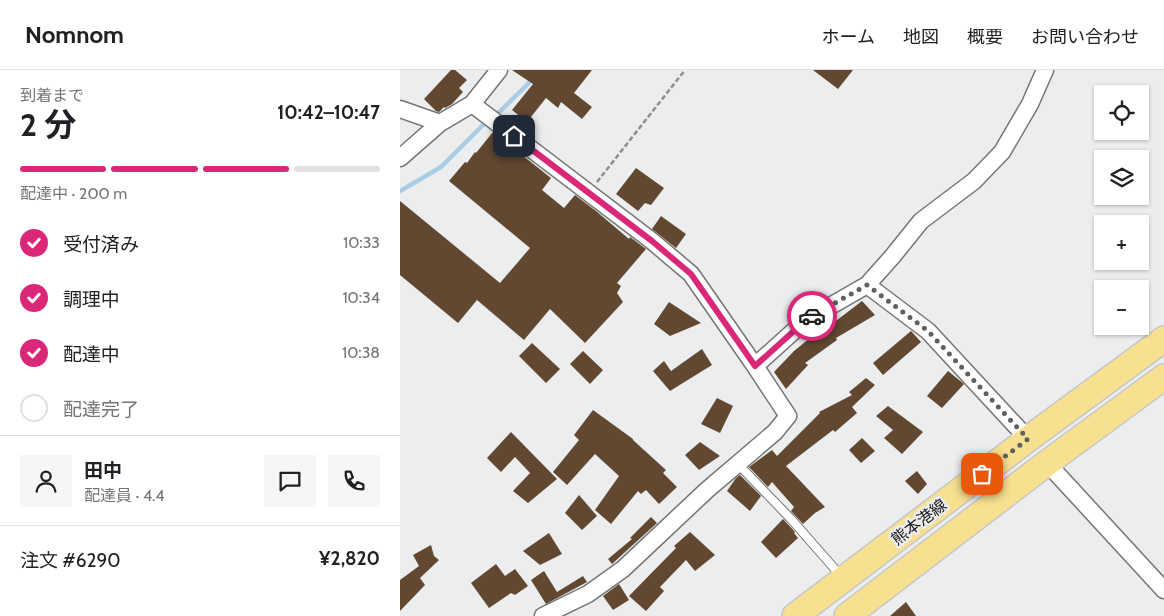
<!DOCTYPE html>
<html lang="ja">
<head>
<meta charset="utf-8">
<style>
	body { margin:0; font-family:Cabin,"Noto Sans JP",sans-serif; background:#f6f6f6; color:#202124; height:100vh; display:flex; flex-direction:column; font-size:19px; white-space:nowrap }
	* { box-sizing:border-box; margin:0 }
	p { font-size:16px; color:#757577 }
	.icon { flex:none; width:28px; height:28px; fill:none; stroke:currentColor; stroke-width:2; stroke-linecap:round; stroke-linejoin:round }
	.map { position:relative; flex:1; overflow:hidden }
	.sheet { display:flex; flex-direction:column; background:#fff; width:400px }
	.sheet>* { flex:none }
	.buttons { position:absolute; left:694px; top:15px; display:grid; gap:10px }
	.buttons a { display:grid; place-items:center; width:55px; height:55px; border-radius:0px; background:#fff; box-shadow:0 1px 4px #0004; font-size:25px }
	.pin { position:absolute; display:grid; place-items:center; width:42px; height:42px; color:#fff; margin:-21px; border-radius:10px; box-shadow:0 2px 8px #0006 }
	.courier { position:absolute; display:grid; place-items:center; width:50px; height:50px; margin:-25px; border:4px solid #db2777; border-radius:50%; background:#fff; color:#222; box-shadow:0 1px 6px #0007 }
	.summary em { font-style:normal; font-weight:700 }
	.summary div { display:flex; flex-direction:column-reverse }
	.summary { display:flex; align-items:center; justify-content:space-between; height:85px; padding:0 20px }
	h1 { font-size:32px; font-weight:700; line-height:38px }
	.bar { display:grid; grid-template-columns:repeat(4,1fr); gap:8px 5px; align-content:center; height:60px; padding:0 20px }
	.bar i { height:6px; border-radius:4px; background:#e0e0e0 }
	.bar .selected { background:#db2777 }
	.bar p { grid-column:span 4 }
	.line { display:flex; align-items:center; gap:12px; padding:0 20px; border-top:1px solid #e0e0e0 }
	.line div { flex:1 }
	.round { display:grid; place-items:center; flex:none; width:52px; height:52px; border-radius:0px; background:#f6f6f6 }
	ol { padding:0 20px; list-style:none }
	li { display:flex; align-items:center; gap:15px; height:55px }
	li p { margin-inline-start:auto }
	li .icon { padding:5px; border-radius:50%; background:#db2777; color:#fff; stroke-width:4 }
	li:last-child { color:#757577 }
	li i { width:28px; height:28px; border:2px solid #e0e0e0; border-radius:50% }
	header { display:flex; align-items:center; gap:30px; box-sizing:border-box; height:70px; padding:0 25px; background:#fff; border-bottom:1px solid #e0e0e0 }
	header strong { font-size:24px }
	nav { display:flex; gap:28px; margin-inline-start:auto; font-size:18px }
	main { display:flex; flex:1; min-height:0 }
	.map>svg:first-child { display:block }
</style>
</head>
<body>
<header>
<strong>Nomnom</strong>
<nav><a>ホーム</a><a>地図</a><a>概要</a><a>お問い合わせ</a></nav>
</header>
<main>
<section class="sheet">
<div class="summary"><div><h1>2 分</h1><p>到着まで</p></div><em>10:42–10:47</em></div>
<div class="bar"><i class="selected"></i><i class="selected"></i><i class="selected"></i><i></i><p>配達中 · 200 m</p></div>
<ol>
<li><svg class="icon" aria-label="check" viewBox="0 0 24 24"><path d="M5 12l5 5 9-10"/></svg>受付済み<p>10:33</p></li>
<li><svg class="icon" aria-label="check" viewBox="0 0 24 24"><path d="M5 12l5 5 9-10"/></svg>調理中<p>10:34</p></li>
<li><svg class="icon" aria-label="check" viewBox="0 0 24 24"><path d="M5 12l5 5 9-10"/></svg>配達中<p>10:38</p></li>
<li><i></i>配達完了</li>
</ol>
<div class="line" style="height:90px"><a class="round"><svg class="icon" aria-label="person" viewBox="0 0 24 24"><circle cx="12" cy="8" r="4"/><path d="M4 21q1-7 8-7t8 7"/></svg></a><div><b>田中</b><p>配達員 · 4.4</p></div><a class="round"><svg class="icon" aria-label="chat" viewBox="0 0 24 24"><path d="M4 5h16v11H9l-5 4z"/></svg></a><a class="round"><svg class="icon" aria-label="phone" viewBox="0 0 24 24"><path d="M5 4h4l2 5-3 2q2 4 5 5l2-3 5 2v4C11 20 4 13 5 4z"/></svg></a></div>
<div class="line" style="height:65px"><div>注文 #6290</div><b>¥2,820</b></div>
</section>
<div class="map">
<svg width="764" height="546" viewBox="0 0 764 546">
	<rect width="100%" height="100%" fill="#ebedee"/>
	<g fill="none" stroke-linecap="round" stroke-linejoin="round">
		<path stroke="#aacde5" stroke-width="4.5" d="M94 47 125 17 140 0
			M0 121 41 97 84 54 88 52"/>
	</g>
	<path fill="#624831" d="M51 0H55L67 10 59 18 63 22 52 34 45 38 44 37 39 42 36 41 24 29Z
		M112 0H192L174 23 192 37 182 49 161 32 158 38 146 28 127 52 112 40 133 14Z
		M413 0H453L438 19Z
		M93 62 151 108 142 120 164 138 175 125 196 141 229 169 230 167 246 179 217 213 221 216 217 223 223 232 185 273 150 239 124 270 77 230 58 253 0 205V131L100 213 130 178 49 111 65 92 67 93 75 82 76 83Z
		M236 98 264 118 251 135 245 133 238 141 216 124Z
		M261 146 286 164 276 178 252 159Z
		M462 231 475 245 436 268 437 270 405 293 408 295 386 319 374 302 394 281 426 255 428 257Z
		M269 232 301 253 270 266 254 254Z
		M511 261 521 272 483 305 473 293Z
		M132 273 160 299 146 313 119 286Z
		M302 279 312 295 270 321 253 301 264 291 271 301Z
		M183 281 203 300 190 314 170 294Z
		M548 301 564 314 542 338 527 326Z
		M466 308 475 315 452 337 457 343 435 362 433 360 386 396 425 437 415 443 403 454 391 441 394 437 372 412 368 417 349 397 372 380 377 386 420 343 419 342 452 325 449 322Z
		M317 328 333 336 320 363 301 354Z
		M488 336 523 362 502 384 484 368 493 360 476 346Z
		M193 340 233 369V370L266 400 263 403 277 417 259 434 246 420 241 424 238 421 211 454 195 440 219 406 195 384 167 415 153 402 179 370 174 365Z
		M111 362 157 409 128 433 113 421 130 403 115 387 101 402 87 388Z
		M462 368 475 381 461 393 449 380Z
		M300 372 320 386 299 400 285 385Z
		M517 401 527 414 518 424 505 411Z
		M340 405 361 426 350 441 327 421 336 408Z
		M179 425 197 446 182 460 165 443Z
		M251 447 257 453 212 494 208 489 232 469 230 468Z
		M383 449 395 462 394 463 398 468 376 488 361 472Z
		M290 462 315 485 295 501 286 490 260 517 264 521 246 541 229 526 276 478 274 476Z
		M149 463 162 484 140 495 123 481Z
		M31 475 34 486 39 490 20 508 25 515 0 541V510L19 496 13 485Z
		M96 494 105 506 115 499 128 516 115 525 111 523 89 538 71 513Z
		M144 501 157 522 183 506 187 512 146 534 131 510Z
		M219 514 229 530 213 540 203 526Z
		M506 532 516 546H490Z"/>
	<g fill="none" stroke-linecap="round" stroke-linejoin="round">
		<defs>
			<path id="service" d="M338 394 391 449 441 506"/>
			<path id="minor" d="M72 34 252 171 291 204 355 296 388 346 375 362 307 420 223 499 188 524 143 546
				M0 39 40 53
				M0 88 40 53 72 34 99 0
				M467 215 528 261 628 369
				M355 296 406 250 467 215 492 187 521 151 574 111 602 82 630 34 645 0
				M647 393 764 520"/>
			<path id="primary" d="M395 546 628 369 764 269
				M447 546 647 393 764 307"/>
		</defs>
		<use href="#service" stroke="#747576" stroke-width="10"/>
		<use href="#minor" stroke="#747576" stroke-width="19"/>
		<use href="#primary" stroke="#c7c7c7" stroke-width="28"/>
		<path stroke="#8d8e8f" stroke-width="2.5" stroke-dasharray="5 2.5" stroke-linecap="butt" d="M197 112 285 0"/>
		<use href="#service" stroke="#fff" stroke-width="8"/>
		<use href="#minor" stroke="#fff" stroke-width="16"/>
		<use href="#primary" stroke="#f7e08f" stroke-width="25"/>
	</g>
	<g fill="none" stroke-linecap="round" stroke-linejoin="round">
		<path stroke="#5f6161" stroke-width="5" stroke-dasharray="0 9" d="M412 246 467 215 528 261 628 369 582 404"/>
		<path stroke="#db2777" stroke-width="6" d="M114 66 252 171 291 204 355 296 406 250 412 246"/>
	</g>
	<g text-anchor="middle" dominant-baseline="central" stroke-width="5" stroke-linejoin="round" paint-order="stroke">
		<g font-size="16" fill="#141515" stroke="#ebedee">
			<text transform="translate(519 452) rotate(-37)">熊本港線</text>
		</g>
	</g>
</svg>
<div class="buttons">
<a><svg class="icon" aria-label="locate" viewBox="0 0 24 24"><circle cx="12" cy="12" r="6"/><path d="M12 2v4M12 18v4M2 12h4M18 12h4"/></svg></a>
<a><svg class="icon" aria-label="layers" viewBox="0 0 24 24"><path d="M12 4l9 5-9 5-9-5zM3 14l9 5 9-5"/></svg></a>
<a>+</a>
<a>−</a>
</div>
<div class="pin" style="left:582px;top:404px;background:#ea580c"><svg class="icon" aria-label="bag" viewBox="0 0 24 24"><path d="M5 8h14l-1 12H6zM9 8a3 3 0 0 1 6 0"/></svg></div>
<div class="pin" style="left:114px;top:66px;background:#1f2937"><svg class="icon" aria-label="home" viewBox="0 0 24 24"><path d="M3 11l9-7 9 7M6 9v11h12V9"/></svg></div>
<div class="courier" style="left:412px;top:246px"><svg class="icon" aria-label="car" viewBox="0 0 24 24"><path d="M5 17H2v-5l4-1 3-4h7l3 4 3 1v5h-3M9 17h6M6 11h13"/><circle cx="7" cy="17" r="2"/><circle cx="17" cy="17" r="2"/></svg></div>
</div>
</main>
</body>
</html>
